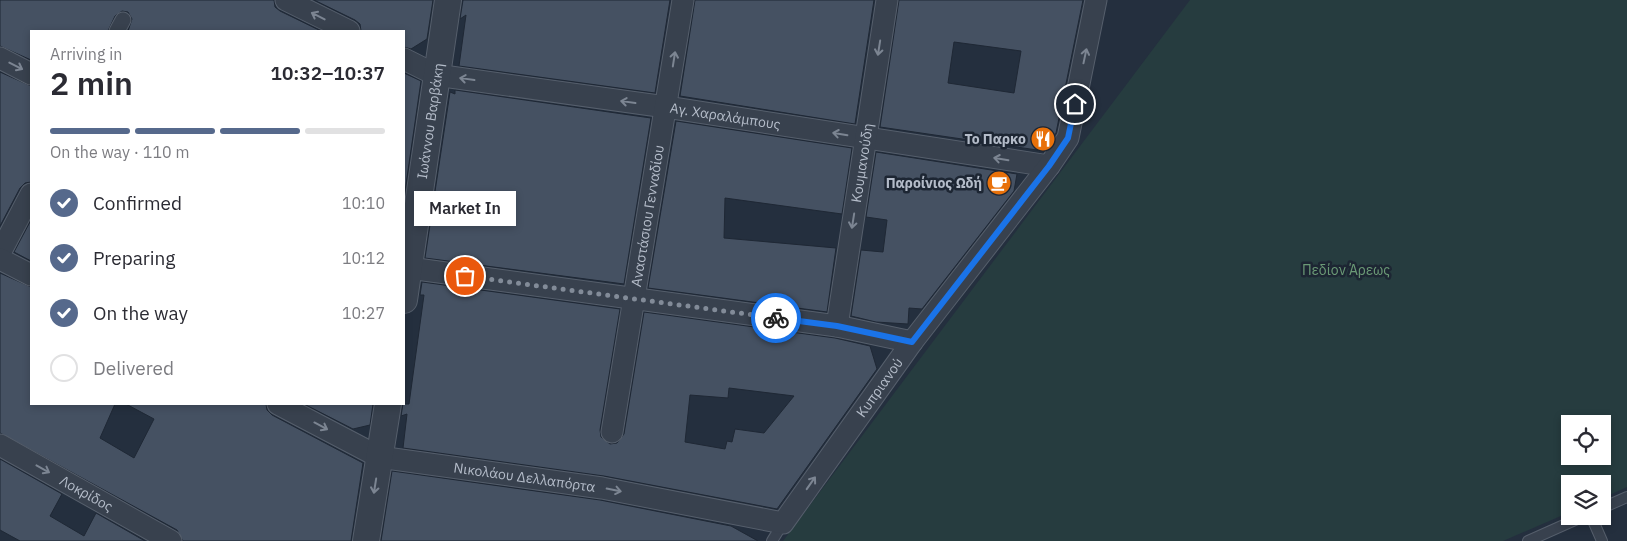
<!DOCTYPE html>
<html lang="en">
<head>
<meta charset="utf-8">
<style>
	body { margin:0; font-family:"IBM Plex Sans",sans-serif; background:#f2f2f3; color:#2b2b33; height:100vh; display:flex; flex-direction:column; font-size:19px; white-space:nowrap }
	* { box-sizing:border-box; margin:0 }
	p { font-size:16px; color:#7c7c81 }
	.icon { flex:none; width:28px; height:28px; fill:none; stroke:currentColor; stroke-width:2; stroke-linecap:round; stroke-linejoin:round }
	.map { position:relative; flex:1; overflow:hidden }
	.drawer { position:absolute; left:30px; top:30px; width:375px; height:375px; display:flex; flex-direction:column; background:#fff; border-radius:0px; box-shadow:0 2px 8px #0003 }
	.drawer>* { flex:none }
	.controls { position:absolute; left:1561px; top:415px; display:grid; gap:10px }
	.controls a { display:grid; place-items:center; width:50px; height:50px; border-radius:0px; background:#fff; box-shadow:0 2px 8px #0003; font-size:25px }
	.pin { position:absolute; display:grid; place-items:center; width:42px; height:42px; color:#fff; margin:-21px; border:2px solid #fff; border-radius:50%; box-shadow:0 1px 5px #0007 }
	.courier { position:absolute; display:grid; place-items:center; width:50px; height:50px; margin:-25px; border:4px solid #1a73e8; border-radius:50%; background:#fff; color:#222; box-shadow:0 1px 6px #0007 }
	.bubble { position:absolute; height:35px; border-radius:0px; background:#fff; box-shadow:0 2px 8px #0003; font-size:16px; font-weight:600; line-height:35px; text-align:center }
	.headline em { font-style:normal; font-weight:600 }
	.headline div { display:flex; flex-direction:column-reverse }
	.headline { display:flex; align-items:center; justify-content:space-between; height:85px; padding:0 20px }
	h1 { font-size:32px; font-weight:600; line-height:38px }
	.bar { display:grid; grid-template-columns:repeat(4,1fr); gap:8px 5px; align-content:center; height:60px; padding:0 20px }
	.bar i { height:6px; border-radius:4px; background:#e1e1e2 }
	.bar .on { background:#56698c }
	.bar p { grid-column:span 4 }
	ol { padding:0 20px; list-style:none }
	li { display:flex; align-items:center; gap:15px; height:55px }
	li p { margin-inline-start:auto }
	li .icon { padding:5px; border-radius:50%; background:#56698c; color:#fff; stroke-width:4 }
	li:last-child { color:#7c7c81 }
	li i { width:28px; height:28px; border:2px solid #e1e1e2; border-radius:50% }
	.map>svg:first-child { display:block }
</style>
</head>
<body>
<div class="map">
<svg width="1627" height="541" viewBox="0 0 1627 541">
	<rect width="100%" height="100%" fill="#242f3e"/>
	<path fill="#263c3f" fill-rule="evenodd" d="M1190 0H1627V487L1603 498 1602 484H1570V512L1503 541H783ZM1570 424H1602V456H1570Z"/>
	<path fill="#455162" stroke="#1f2835" fill-rule="evenodd" d="M0 0H274L275 7 280 11 321 31H128L132 19 128 12 122 11 115 16 108 31H31V60L0 46Z
		M314 0H433L427 39 411 49 404 47V31H361L360 24 355 20Z
		M463 0H670L655 93 459 66 466 15 460 19Z
		M695 0H874L855 124 680 96Z
		M899 0H1083L1056 133 1044 151 880 127ZM954 42 1021 51 1014 93 948 83Z
		M0 72 31 86V182L25 183 20 188 0 226Z
		M404 73 421 81 404 198Z
		M455 90 651 118 624 284 425 258 450 92 455 94Z
		M676 121 852 148 842 214 725 198 724 238 836 248 827 312 648 288Z
		M876 152 1017 174 1014 191 922 309 909 308 908 324 876 322 851 316 861 250 883 252 887 220 866 217Z
		M31 220V261L14 252Z
		M0 273 31 287V404H115L100 438 134 458 154 419 126 404H266L267 410 272 415 363 463 351 541H183L177 530 0 433Z
		M422 282 620 309 600 430 601 437 610 444 617 443 624 434 644 312 835 338 870 346 877 369 777 509 604 476 403 448 407 414 401 416 403 404H409L424 295H420ZM729 388 794 396 764 433 735 429 732 442 727 441 725 449 685 442 690 395 728 398Z
		M304 404H373L370 425 353 429Z
		M0 459 62 494 50 516 84 536 96 513 145 541H20L0 530Z
		M392 471 600 500 731 526 758 541H381Z"/>
	<g fill="none" stroke-linecap="round" stroke-linejoin="round">
		<defs>
			<path id="service" d="M1602 508 1627 497
				M1591 516 1602 541
				M772 541 783 523
				M1528 541 1584 516"/>
			<path id="pedestrian" d="M117 31 123 20"/>
			<g id="minor">
				<path d="M286 0 349 31"/>
				<path d="M0 58 31 74"/>
				<path id="s1" d="M404 59 436 75 666 107 1049 166"/>
				<path d="M0 253 31 194"/>
				<path d="M0 259 31 275"/>
				<path d="M404 266 409 268 837 326 912 342"/>
				<path id="s2" d="M837 326 887 0"/>
				<path id="s3" d="M278 404 379 457 602 488 783 523 912 342 1049 166 1068 138 1096 0"/>
				<path id="s4" d="M612 432 683 0"/>
				<path id="s5" d="M0 445 171 541"/>
			</g>
			<g id="tertiary">
				<path id="s6" d="M404 300 448 0"/>
				<path d="M366 541 388 404"/>
			</g>
		</defs>
		<use href="#service" stroke="#565f6c" stroke-width="12"/>
		<use href="#pedestrian" stroke="#565f6c" stroke-width="17"/>
		<use href="#minor" stroke="#565f6c" stroke-width="23"/>
		<use href="#tertiary" stroke="#565f6c" stroke-width="28"/>
		<use href="#service" stroke="#38414e" stroke-width="10"/>
		<use href="#pedestrian" stroke="#38414e" stroke-width="15"/>
		<use href="#minor" stroke="#38414e" stroke-width="21"/>
		<use href="#tertiary" stroke="#38414e" stroke-width="26"/>
	</g>
	<defs><path id="oneway-shaft" d="M-6 0H5M1.5-3L5.5 0L1.5 3" fill="none" stroke-width="1.6" stroke-linecap="round" stroke-linejoin="round" transform="scale(1.25)"/></defs>
	<g stroke="#7c8592">
		<use href="#oneway-shaft" transform="translate(318 16) rotate(-153)"/>
		<use href="#oneway-shaft" transform="translate(879 48) rotate(99)"/>
		<use href="#oneway-shaft" transform="translate(1085 56) rotate(-78)"/>
		<use href="#oneway-shaft" transform="translate(674 59) rotate(-81)"/>
		<use href="#oneway-shaft" transform="translate(16 66) rotate(27)"/>
		<use href="#oneway-shaft" transform="translate(467 79) rotate(-172)"/>
		<use href="#oneway-shaft" transform="translate(628 102) rotate(-172)"/>
		<use href="#oneway-shaft" transform="translate(840 134) rotate(-171)"/>
		<use href="#oneway-shaft" transform="translate(1001 159) rotate(-171)"/>
		<use href="#oneway-shaft" transform="translate(853 221) rotate(99)"/>
		<use href="#oneway-shaft" transform="translate(321 426) rotate(28)"/>
		<use href="#oneway-shaft" transform="translate(43 469) rotate(29)"/>
		<use href="#oneway-shaft" transform="translate(811 483) rotate(-55)"/>
		<use href="#oneway-shaft" transform="translate(375 486) rotate(99)"/>
		<use href="#oneway-shaft" transform="translate(614 490) rotate(11)"/>
	</g>
	<g fill="none" stroke-linecap="round" stroke-linejoin="round">
		<path stroke="#828b98" stroke-width="5" stroke-dasharray="0 9" d="M465 276 776 318"/>
		<path stroke="#1a73e8" stroke-width="6" d="M776 318 837 326 912 342 1049 166 1068 138 1075 104"/>
	</g>
	<defs>
		<symbol id="restaurant-disc" viewBox="-11 -11 22 22"><circle r="9.5" fill="#e8710a" stroke="#1d2633"/><path d="M-5-6h1v4h1v-4h1v4h1v-4h1v5L-1.5 .5V6h-2V.5L-5-1ZM5-6V6H3V1.5H1.5Q1.5-4 5-6Z" fill="#fff"/></symbol>
		<symbol id="cafe-disc" viewBox="-11 -11 22 22"><circle r="9.5" fill="#e8710a" stroke="#1d2633"/><path d="M-5.5-4.5H6V0H3Q3 3.5 0 3.5H-2.5Q-5.5 3.5-5.5 0ZM3-3.2v2h1.7v-2ZM-6 4.5H4V6H-6Z" fill="#fff"/></symbol>
	</defs>
	<g fill-rule="evenodd">
		<use href="#restaurant-disc" x="1029" y="125" width="28" height="28"/>
		<use href="#cafe-disc" x="985" y="169" width="28" height="28"/>
	</g>
	<g text-anchor="middle" dominant-baseline="central" stroke-width="5" stroke-linejoin="round" paint-order="stroke">
		<g font-size="14" fill="#b4bcc9" stroke="#1d2633">
			<text stroke="none"><textPath href="#s1" startOffset="328">Αγ. Χαραλάμπους</textPath></text>
			<text stroke="none"><textPath href="#s6" startOffset="181">Ιωάννου Βαρβάκη</textPath></text>
			<text stroke="none"><textPath href="#s2" startOffset="165">Κουμανούδη</textPath></text>
			<text stroke="none"><textPath href="#s4" startOffset="219">Αναστάσιου Γενναδίου</textPath></text>
			<text stroke="none"><textPath href="#s3" startOffset="690">Κυπριανού</textPath></text>
			<text stroke="none"><textPath href="#s3" startOffset="261">Νικολάου Δελλαπόρτα</textPath></text>
			<text stroke="none"><textPath href="#s5" startOffset="99">Λοκρίδος</textPath></text>
		</g>
		<g font-size="14" font-weight="bold" fill="#b4bcc9" stroke="#1d2633" text-anchor="end">
			<text x="1026" y="139">Το Παρκο</text>
			<text x="982" y="183">Παροίνιος Ωδή</text>
		</g>
		<g font-size="14" fill="#6b9a76" stroke="#1d2633">
			<text x="1346" y="270">Πεδίον Άρεως</text>
		</g>
	</g>
</svg>
<div class="controls">
<a><svg class="icon" aria-label="locate" viewBox="0 0 24 24"><circle cx="12" cy="12" r="6"/><path d="M12 2v4M12 18v4M2 12h4M18 12h4"/></svg></a>
<a><svg class="icon" aria-label="layers" viewBox="0 0 24 24"><path d="M12 4l9 5-9 5-9-5zM3 14l9 5 9-5"/></svg></a>
</div>
<div class="pin" style="left:465px;top:276px;background:#ea580c"><svg class="icon" aria-label="bag" viewBox="0 0 24 24"><path d="M5 8h14l-1 12H6zM9 8a3 3 0 0 1 6 0"/></svg></div>
<div class="pin" style="left:1075px;top:104px;background:#1f2937"><svg class="icon" aria-label="home" viewBox="0 0 24 24"><path d="M3 11l9-7 9 7M6 9v11h12V9"/></svg></div>
<div class="courier" style="left:776px;top:318px"><svg class="icon" aria-label="bike" viewBox="0 0 24 24"><circle cx="6" cy="16" r="4"/><circle cx="18" cy="16" r="4"/><path d="M6 16l4-8h5l3 8M10 8l3 8H6M13 5h3"/></svg></div>
<div class="bubble" style="left:414px;top:191px;width:102px">Market In</div>
<section class="drawer">
<div class="headline"><div><h1>2 min</h1><p>Arriving in</p></div><em>10:32–10:37</em></div>
<div class="bar"><i class="on"></i><i class="on"></i><i class="on"></i><i></i><p>On the way · 110 m</p></div>
<ol>
<li><svg class="icon" aria-label="check" viewBox="0 0 24 24"><path d="M5 12l5 5 9-10"/></svg>Confirmed<p>10:10</p></li>
<li><svg class="icon" aria-label="check" viewBox="0 0 24 24"><path d="M5 12l5 5 9-10"/></svg>Preparing<p>10:12</p></li>
<li><svg class="icon" aria-label="check" viewBox="0 0 24 24"><path d="M5 12l5 5 9-10"/></svg>On the way<p>10:27</p></li>
<li><i></i>Delivered</li>
</ol>
</section>
</div>
</body>
</html>
